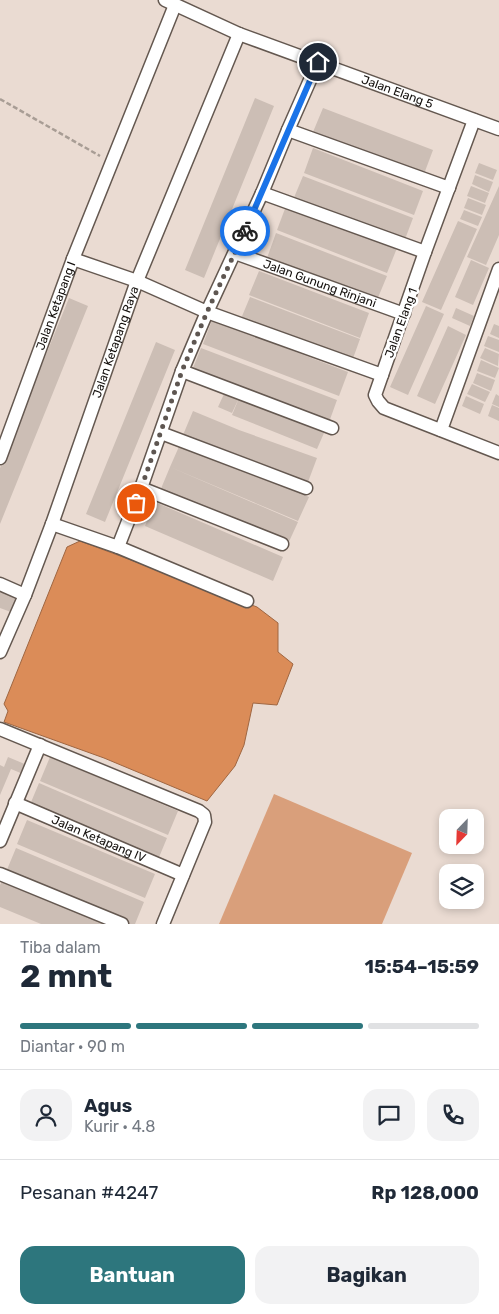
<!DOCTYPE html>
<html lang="id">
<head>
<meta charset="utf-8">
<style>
	body { margin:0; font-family:Rubik,sans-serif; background:#f2f2f3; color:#1f2937; height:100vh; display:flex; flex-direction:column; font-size:19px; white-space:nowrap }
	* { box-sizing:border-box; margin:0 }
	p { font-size:16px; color:#747a83 }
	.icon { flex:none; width:28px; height:28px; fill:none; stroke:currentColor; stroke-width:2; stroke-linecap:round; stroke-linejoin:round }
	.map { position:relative; height:924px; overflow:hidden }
	.panel { display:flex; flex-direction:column; background:#fff; flex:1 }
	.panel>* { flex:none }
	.needle { width:32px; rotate:203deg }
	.tools { position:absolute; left:439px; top:809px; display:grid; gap:10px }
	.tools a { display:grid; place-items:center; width:45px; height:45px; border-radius:10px; background:#fff; box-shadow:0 2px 8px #0003; font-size:25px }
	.pin { position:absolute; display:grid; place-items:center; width:42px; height:42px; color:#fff; margin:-21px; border:2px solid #fff; border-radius:50%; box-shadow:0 1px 5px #0007 }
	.courier { position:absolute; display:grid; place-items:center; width:50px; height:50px; margin:-25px; border:4px solid #1a73e8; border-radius:50%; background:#fff; color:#222; box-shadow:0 1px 6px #0007 }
	.headline em { font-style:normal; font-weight:700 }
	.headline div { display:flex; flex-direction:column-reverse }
	.headline { display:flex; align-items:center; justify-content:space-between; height:85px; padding:0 20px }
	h1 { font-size:32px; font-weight:700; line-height:38px }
	.bar { display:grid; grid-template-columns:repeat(4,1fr); gap:8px 5px; align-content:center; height:60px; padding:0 20px }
	.bar i { height:6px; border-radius:4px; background:#e0e1e3 }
	.bar .active { background:#2d767d }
	.bar p { grid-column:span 4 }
	.line { display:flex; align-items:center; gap:12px; padding:0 20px; border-top:1px solid #e0e1e3 }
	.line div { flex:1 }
	.round { display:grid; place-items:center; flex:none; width:52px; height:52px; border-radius:15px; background:#f2f2f3 }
	.action { display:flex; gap:10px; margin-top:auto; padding:10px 20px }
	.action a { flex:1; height:58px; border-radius:15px; background:#2d767d; color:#fff; font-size:20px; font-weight:700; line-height:58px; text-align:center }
	.action a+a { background:#f2f2f3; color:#1f2937 }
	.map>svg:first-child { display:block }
</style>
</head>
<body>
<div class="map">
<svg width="499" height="924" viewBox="0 0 499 924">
	<rect width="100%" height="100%" fill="#eadbd2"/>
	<path fill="#d99f7b" d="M274 794 412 853 382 924H219Z"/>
	<path fill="#db8c58" stroke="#9f6641" d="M80 541 257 607 278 623V652L293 664 277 705 253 703 244 745 235 766 207 801 104 758 4 722 8 711 4 704 67 547Z"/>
	<path fill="#ccbeb5" d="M255 98 274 106 204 278 185 270Z
		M323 108 433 150 424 174 313 132Z
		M313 148 423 191 414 215 304 173Z
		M479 163 497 170 493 180 475 173Z
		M475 175 493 182 489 192 472 184Z
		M303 176 413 218 404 242 293 200Z
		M471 186 489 193 485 203 467 196Z
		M499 186V235L486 265 467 257Z
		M468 198 486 205 482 215 464 208Z
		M286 206 397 248 387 273 277 230Z
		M464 210 482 217 478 226 460 219Z
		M458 221 477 229 441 310 422 302Z
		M276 233 387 276 377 300 267 258Z
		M471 260 489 268 473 305 455 297Z
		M259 271 369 313 360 338 249 295Z
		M250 297 360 339 351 364 240 321Z
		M69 298 88 306 0 524V468Z
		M426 306 444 314 408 395 390 387Z
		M456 308 474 316 470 326 452 318Z
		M212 320 348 372 339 396 203 344Z
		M494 324 499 326V338L490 334Z
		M448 326 466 335 435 404 417 396Z
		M488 336 499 340V352L484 346Z
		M156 342 175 350 105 522 86 514Z
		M201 348 337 400 328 425 191 373Z
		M485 348 499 354 498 366 480 358Z
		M481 360 499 368 495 378 477 371Z
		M477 373 495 380 491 391 473 383Z
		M472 384 490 392 485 402 467 394Z
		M224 394 238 400 232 413 218 407Z
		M496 394 499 396V407L492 404Z
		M466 396 484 404 480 414 462 406Z
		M239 398 324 433 317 449 232 415Z
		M492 405 499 408V421L488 416Z
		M193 411 239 430 317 458 308 482 183 435Z
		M181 442 309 497 298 521 170 467Z
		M170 467 298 522 287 546 160 491Z
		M155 502 283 557 273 581 145 526Z
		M0 592 17 599 11 612 0 608Z
		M8 757 27 765 23 774 11 769 0 795V765L4 767Z
		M50 757 178 811 168 835 40 781Z
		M39 783 167 838 157 862 29 807Z
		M27 820 155 874 145 898 17 844Z
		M16 848 144 902 135 924H127L6 872Z
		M3 879 108 924H41L0 907V885Z"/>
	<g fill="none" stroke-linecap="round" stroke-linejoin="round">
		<defs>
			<g id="street">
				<path id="s1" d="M165 0 239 34 499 129"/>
				<path d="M474 120 425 252 375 395 378 401 384 408 499 453"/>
				<path d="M288 130 449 188"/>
				<path d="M262 193 425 252"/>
				<path id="s2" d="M235 253 404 314"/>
				<path d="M73 259 137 281 207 312 382 375"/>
				<path d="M182 371 332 428"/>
				<path d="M441 430 499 269"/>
				<path d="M161 433 306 488"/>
				<path id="s3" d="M0 458 73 259 175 5"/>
				<path d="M141 488 282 544"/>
				<path d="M52 524 118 547 141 488 182 371 207 312 262 193 288 130 318 62"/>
				<path d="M118 547 247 601"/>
				<path d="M0 584 25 595"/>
				<path id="s4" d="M0 652 25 595 52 524 137 281 239 34"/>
				<path d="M0 729 199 811 204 815 205 822 163 924"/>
				<path id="s5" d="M15 803 183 875"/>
				<path d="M0 841 40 745"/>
				<path d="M0 874 122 924"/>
			</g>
		</defs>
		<use href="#street" stroke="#645850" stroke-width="15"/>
		<path stroke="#a89d95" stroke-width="2.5" stroke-dasharray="5 2.5" stroke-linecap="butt" d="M0 99 100 156"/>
		<use href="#street" stroke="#fff" stroke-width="12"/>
	</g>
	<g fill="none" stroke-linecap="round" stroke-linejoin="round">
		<path stroke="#5e5651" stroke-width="5" stroke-dasharray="0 9" d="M136 503 182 371 207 312 245 231"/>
		<path stroke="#1a73e8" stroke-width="6" d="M245 231 318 62"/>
	</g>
	<g text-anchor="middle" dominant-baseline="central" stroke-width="5" stroke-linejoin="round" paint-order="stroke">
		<g font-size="12" fill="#120e0b" stroke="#fff">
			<text stroke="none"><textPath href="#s1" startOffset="250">Jalan Elang 5</textPath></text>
			<text stroke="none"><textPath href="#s2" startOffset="90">Jalan Gunung Rinjani</textPath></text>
			<text stroke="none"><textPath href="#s3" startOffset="162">Jalan Ketapang I</textPath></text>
			<text transform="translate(401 323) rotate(-70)">Jalan Elang 1</text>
			<text stroke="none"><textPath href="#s4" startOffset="331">Jalan Ketapang Raya</textPath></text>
			<text stroke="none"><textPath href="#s5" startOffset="91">Jalan Ketapang IV</textPath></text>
		</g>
	</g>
</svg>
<div class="tools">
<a><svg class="needle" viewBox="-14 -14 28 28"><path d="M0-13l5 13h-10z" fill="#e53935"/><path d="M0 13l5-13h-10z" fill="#747a83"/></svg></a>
<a><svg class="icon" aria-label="layers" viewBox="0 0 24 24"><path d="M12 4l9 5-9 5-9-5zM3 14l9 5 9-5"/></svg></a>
</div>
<div class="pin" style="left:136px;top:503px;background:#ea580c"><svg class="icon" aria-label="bag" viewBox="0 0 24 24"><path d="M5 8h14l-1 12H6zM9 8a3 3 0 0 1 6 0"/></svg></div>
<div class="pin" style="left:318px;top:62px;background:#1f2937"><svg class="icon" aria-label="home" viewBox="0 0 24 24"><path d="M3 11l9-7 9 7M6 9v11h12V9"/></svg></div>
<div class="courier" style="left:245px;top:231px"><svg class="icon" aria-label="bike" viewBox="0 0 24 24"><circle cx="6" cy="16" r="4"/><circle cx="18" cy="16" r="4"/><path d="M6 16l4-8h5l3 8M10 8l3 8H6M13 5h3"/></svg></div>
</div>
<section class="panel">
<div class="headline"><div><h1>2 mnt</h1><p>Tiba dalam</p></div><em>15:54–15:59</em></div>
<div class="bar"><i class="active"></i><i class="active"></i><i class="active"></i><i></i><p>Diantar · 90 m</p></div>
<div class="line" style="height:90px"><a class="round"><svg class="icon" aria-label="person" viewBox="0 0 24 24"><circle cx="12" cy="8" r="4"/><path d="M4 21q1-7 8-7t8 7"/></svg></a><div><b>Agus</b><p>Kurir · 4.8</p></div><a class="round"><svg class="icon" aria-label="chat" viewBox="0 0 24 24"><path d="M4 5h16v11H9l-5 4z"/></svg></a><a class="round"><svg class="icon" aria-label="phone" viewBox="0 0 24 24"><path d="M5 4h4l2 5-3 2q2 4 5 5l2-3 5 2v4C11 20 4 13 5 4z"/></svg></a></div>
<div class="line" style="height:65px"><div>Pesanan #4247</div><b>Rp 128,000</b></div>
<div class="action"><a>Bantuan</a><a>Bagikan</a></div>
</section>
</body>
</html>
